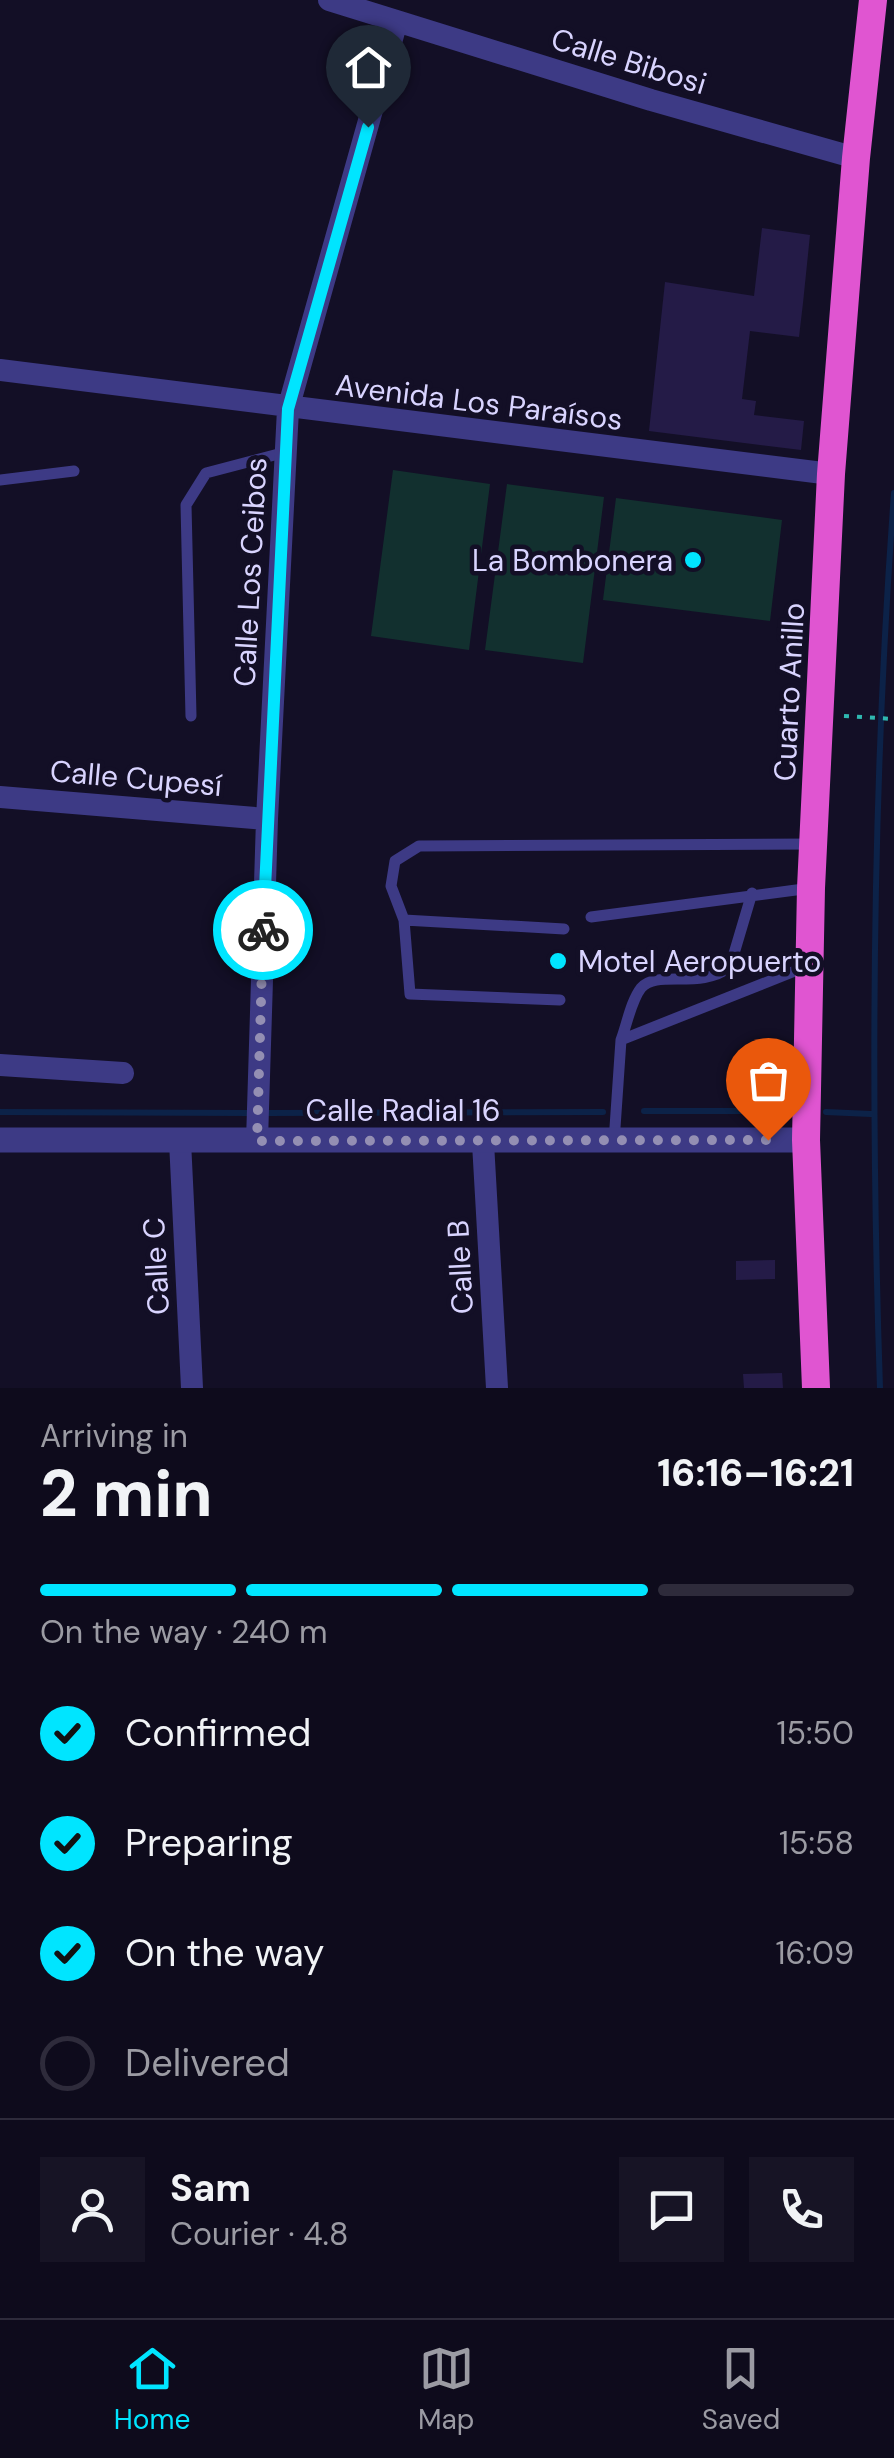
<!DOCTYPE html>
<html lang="en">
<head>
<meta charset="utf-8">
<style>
	body { margin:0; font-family:"DM Sans",sans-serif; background:#171425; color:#f1f3f6; height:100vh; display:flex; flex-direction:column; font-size:38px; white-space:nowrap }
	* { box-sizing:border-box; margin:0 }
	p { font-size:32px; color:#9b9ba3 }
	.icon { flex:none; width:55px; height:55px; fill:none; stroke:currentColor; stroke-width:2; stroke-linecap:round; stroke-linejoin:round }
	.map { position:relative; height:1388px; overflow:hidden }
	.side { display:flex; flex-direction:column; background:#0e0b1c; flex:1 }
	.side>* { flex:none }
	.pin { position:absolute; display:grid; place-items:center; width:85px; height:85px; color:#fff; margin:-102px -42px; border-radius:50% 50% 50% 0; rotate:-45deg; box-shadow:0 0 10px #0007 }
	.pin .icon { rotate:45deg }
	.courier { position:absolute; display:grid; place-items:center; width:100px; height:100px; margin:-50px; border:8px solid #00e5ff; border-radius:50%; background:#fff; color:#222; box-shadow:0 2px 12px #0007 }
	.summary em { font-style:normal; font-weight:800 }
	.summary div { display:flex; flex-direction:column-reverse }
	.summary { display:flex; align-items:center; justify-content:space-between; height:170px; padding:0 40px }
	h1 { font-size:65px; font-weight:800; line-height:75px }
	.bar { display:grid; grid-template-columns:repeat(4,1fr); gap:15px 10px; align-content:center; height:120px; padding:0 40px }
	.bar i { height:12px; border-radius:8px; background:#2e2b3b }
	.bar .on { background:#00e5ff }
	.bar p { grid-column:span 4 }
	.line { display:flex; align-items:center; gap:25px; padding:0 40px; border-top:2px solid #2e2b3b }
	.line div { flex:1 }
	.round { display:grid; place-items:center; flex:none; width:105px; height:105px; border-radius:0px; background:#171425 }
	ol { padding:0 40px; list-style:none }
	li { display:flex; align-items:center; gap:30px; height:110px }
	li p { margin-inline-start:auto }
	li .icon { padding:10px; border-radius:50%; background:#00e5ff; color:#111; stroke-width:4 }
	li:last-child { color:#9b9ba3 }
	li i { width:55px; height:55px; border:5px solid #2e2b3b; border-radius:50% }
	.menu { display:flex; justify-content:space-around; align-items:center; height:140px; border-top:2px solid #2e2b3b; background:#0e0b1c; font-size:28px; color:#9b9ba3 }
	.menu a { display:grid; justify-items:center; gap:5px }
	.menu .on { color:#00e5ff }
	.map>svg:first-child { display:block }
</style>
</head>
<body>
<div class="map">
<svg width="894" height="1388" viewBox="0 0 894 1388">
	<rect width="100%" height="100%" fill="#130f26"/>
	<path fill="#12302f" d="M393 470 490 484 469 650 371 636Z
		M507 484 604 497 583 663 485 650Z
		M616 498 782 520 770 621 603 600Z"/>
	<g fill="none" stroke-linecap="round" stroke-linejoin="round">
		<path stroke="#0c2248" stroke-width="6" d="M644 1111H751
			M0 1112 251 1113
			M826 1112 871 1114
			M265 1113 603 1112
			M880 1388C870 1089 872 791 894 493"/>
	</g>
	<path fill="#241b47" d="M762 228 810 235 803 303 799 337 750 331 742 399 756 401 754 415 804 421 801 450 649 431 665 282 754 296Z
		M775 1260V1279L736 1280V1261Z
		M782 1373 783 1388H744L743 1374Z"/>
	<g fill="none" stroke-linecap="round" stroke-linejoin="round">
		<path stroke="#2fb8b0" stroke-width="4" stroke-dasharray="5 8" stroke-linecap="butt" d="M844 716 894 719"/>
		<path stroke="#3d3a85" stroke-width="11" d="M0 480 74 471
			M191 716 186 505 206 473 286 452
			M591 917 811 888
			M404 920 564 929
			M560 1000 410 994 404 920 391 886 395 861 419 846 814 844
			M621 1040C627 1024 631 1001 641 988 657 969 700 990 730 967L752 893
			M614 1142 621 1040 810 965"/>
		<path stroke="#3d3a85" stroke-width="22" d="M329 0 651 100 856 158
			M0 370 831 474
			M0 797 267 819
			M0 1065 123 1073
			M180 1141 192 1388
			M257 1141 267 819 288 409 397 21
			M483 1143 497 1388"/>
		<path stroke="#3d3a85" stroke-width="25" d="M0 1140H806"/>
		<path stroke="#e055d1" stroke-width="28" d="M816 1388 806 1140 811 888 831 474 856 158 873 0"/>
	</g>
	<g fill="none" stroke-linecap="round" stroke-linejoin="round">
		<path stroke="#948fb3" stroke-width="10" stroke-dasharray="0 18" d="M263 930 257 1141 768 1140"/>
		<path stroke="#00e5ff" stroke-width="12" d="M263 930 288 409 368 127"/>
	</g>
	<g fill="#00e5ff" stroke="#130f26" stroke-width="4">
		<circle cx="693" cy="560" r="10"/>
		<circle cx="558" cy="961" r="10"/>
	</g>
	<g text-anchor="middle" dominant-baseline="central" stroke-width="9" stroke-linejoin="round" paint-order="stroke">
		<g font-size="30" fill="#d9d4ff" stroke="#130f26">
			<text transform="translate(629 61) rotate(17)">Calle Bibosi</text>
			<text transform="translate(479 402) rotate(7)">Avenida Los Paraísos</text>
			<text transform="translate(250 572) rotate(-87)">Calle Los Ceibos</text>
			<text transform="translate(789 692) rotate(-87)">Cuarto Anillo</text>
			<text transform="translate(136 778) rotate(5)">Calle Cupesí</text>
			<text x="403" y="1110">Calle Radial 16</text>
			<text transform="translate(156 1266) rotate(-93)">Calle C</text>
			<text transform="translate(460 1267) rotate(-93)">Calle B</text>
		</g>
		<g font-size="30" fill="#d9d4ff" stroke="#130f26" text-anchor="end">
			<text x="673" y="560">La Bombonera</text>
			<text x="578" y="961" text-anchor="start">Motel Aeropuerto</text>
		</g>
	</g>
</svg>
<div class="pin" style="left:768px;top:1140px;background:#ea580c"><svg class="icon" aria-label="bag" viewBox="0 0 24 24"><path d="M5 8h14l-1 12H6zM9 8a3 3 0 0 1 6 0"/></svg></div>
<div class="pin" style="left:368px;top:127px;background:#1f2937"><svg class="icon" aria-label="home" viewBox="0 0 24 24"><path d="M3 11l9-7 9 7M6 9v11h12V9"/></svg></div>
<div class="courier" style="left:263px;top:930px"><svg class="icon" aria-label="bike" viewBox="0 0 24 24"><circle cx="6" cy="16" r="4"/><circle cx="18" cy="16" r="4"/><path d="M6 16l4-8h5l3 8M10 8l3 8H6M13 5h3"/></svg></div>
</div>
<section class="side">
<div class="summary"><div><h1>2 min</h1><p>Arriving in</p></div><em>16:16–16:21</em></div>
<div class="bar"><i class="on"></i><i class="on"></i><i class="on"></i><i></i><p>On the way · 240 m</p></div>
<ol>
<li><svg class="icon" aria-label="check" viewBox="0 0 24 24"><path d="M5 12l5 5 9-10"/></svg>Confirmed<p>15:50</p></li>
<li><svg class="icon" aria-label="check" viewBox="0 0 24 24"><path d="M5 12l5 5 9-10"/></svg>Preparing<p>15:58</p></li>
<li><svg class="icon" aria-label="check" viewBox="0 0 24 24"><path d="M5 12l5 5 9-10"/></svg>On the way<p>16:09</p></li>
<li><i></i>Delivered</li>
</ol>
<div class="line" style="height:180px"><a class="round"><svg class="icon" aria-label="person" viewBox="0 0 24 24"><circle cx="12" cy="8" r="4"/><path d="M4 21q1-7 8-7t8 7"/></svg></a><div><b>Sam</b><p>Courier · 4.8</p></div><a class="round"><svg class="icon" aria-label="chat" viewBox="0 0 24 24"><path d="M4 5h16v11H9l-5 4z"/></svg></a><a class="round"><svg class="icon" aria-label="phone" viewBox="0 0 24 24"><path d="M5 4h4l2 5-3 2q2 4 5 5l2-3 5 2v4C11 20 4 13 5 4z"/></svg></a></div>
</section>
<nav class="menu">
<a class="on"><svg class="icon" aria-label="home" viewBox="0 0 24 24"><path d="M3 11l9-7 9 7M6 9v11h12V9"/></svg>Home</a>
<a><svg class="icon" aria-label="map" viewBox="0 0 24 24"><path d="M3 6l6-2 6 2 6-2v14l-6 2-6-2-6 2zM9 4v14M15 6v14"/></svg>Map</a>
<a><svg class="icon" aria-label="saved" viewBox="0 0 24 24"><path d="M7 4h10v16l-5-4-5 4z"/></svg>Saved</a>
</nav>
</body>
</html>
